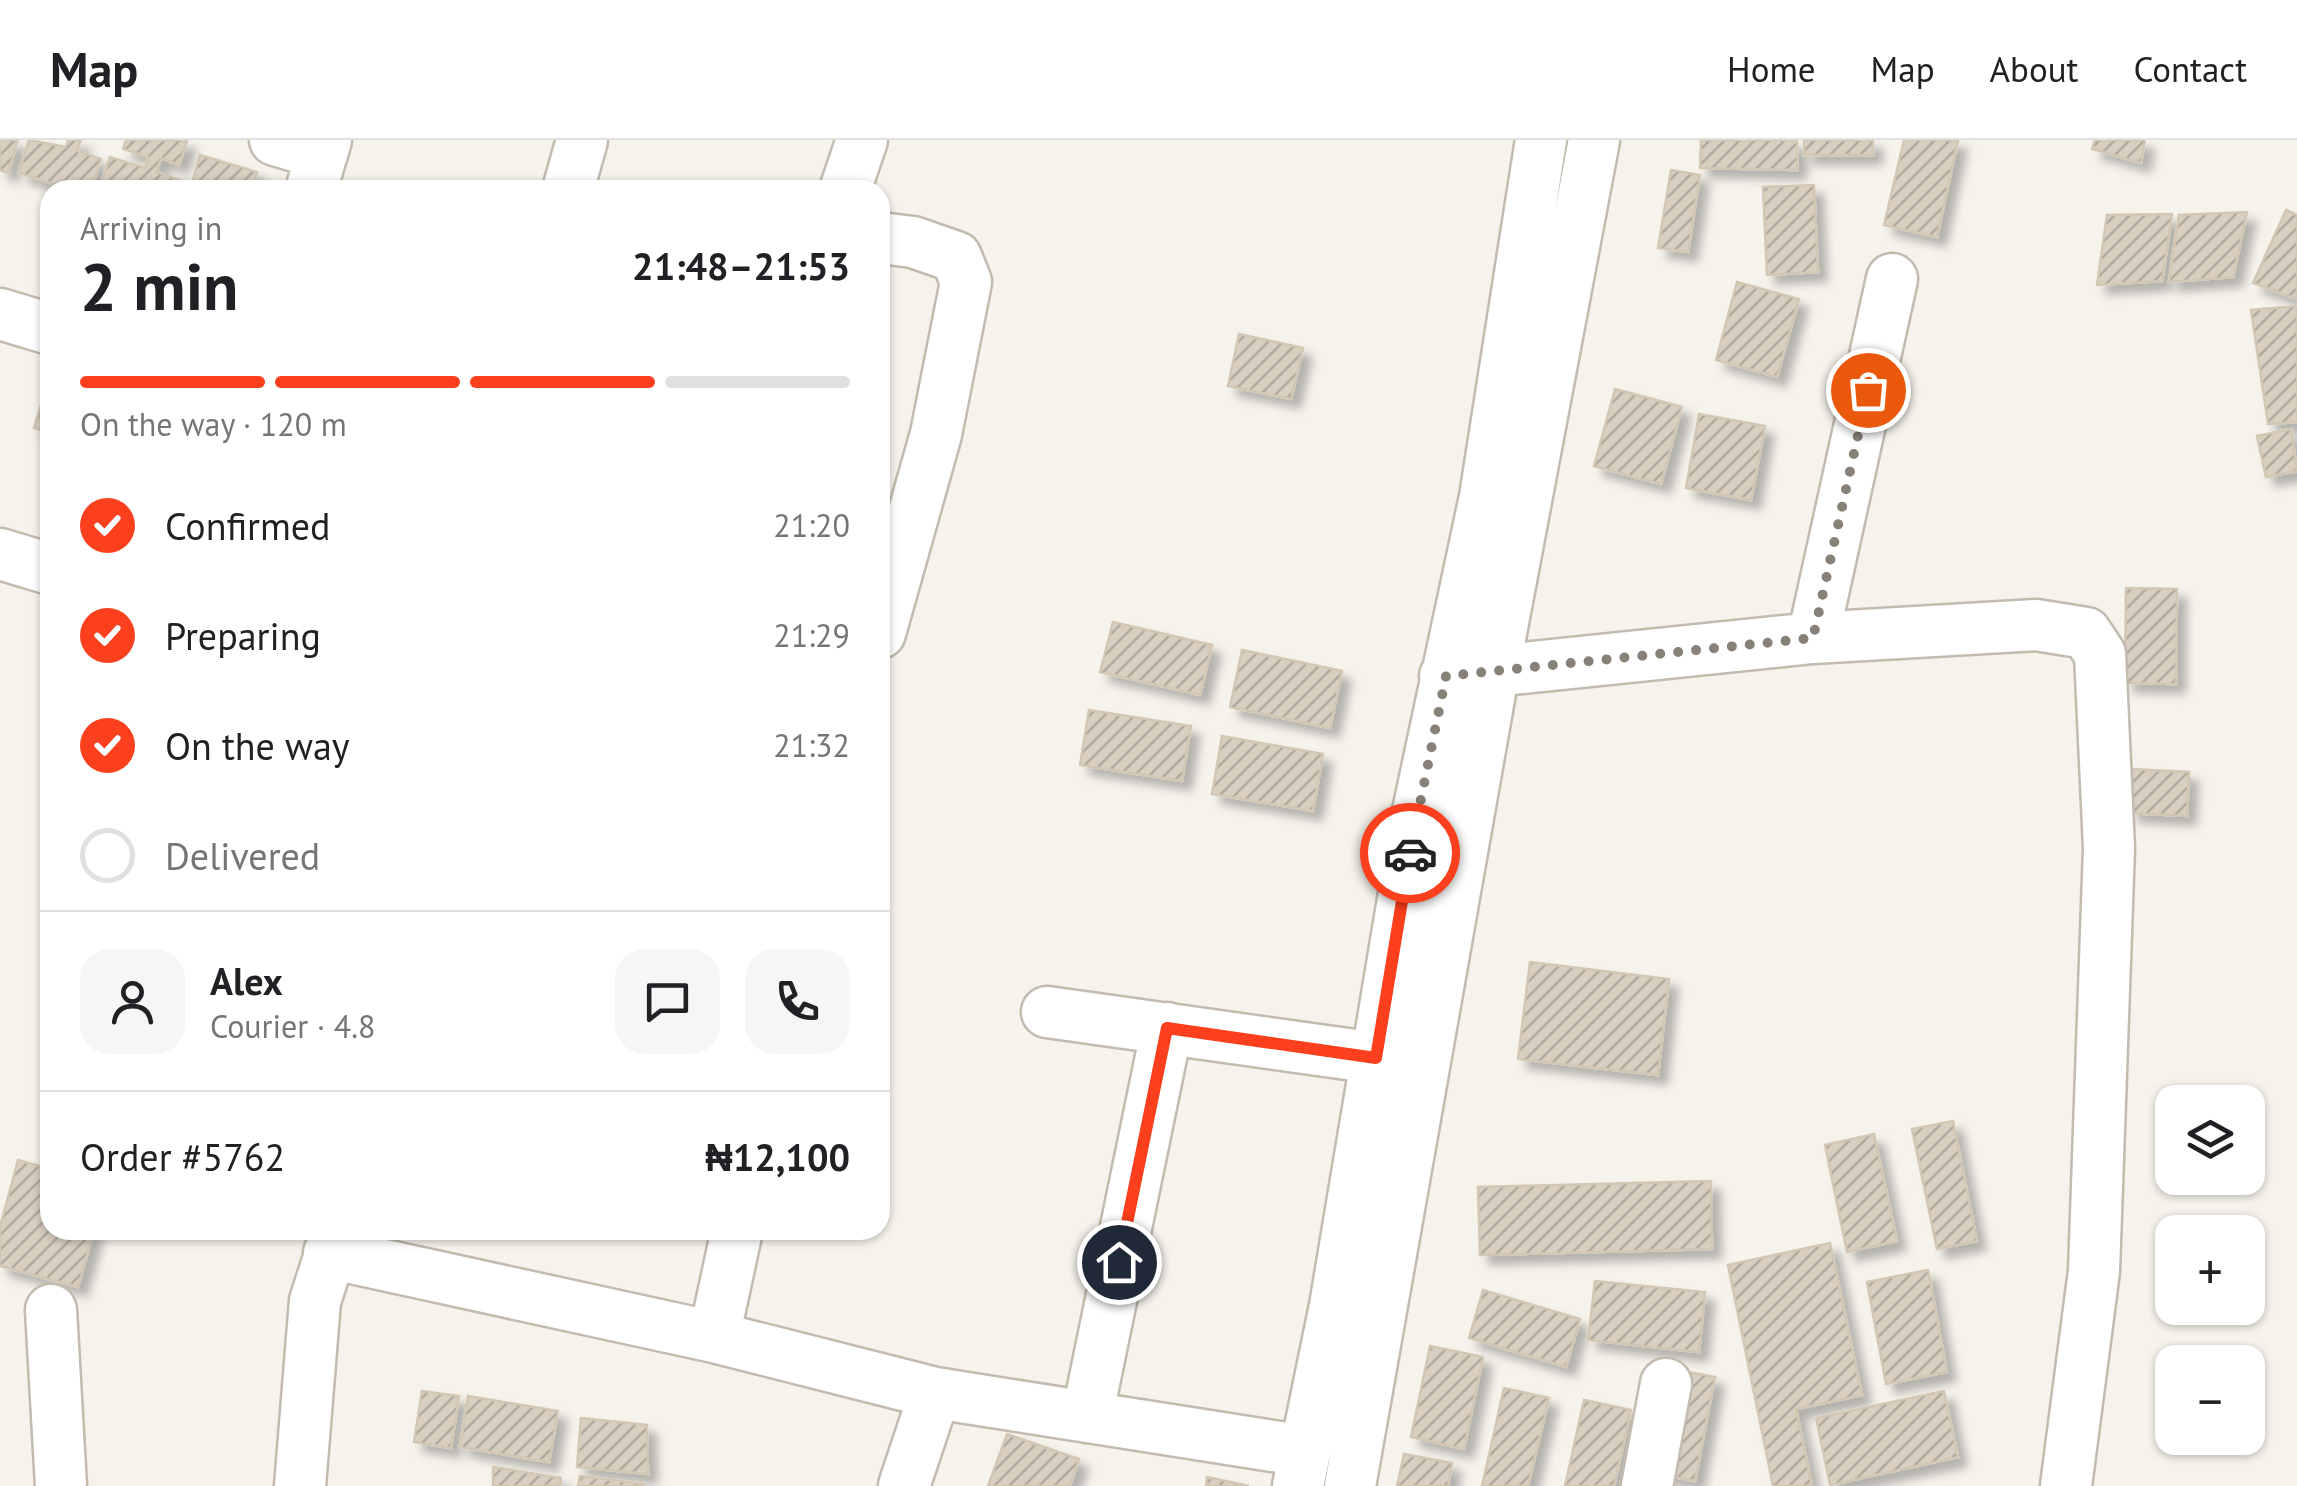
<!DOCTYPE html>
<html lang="en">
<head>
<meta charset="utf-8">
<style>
	body { margin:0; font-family:"PT Sans",sans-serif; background:#f6f6f6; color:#202124; height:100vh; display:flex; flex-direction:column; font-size:38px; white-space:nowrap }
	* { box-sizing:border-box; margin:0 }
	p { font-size:32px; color:#757577 }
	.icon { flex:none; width:55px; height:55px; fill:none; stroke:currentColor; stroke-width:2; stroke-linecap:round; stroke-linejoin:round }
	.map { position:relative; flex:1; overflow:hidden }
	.side { position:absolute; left:40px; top:40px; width:850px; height:1060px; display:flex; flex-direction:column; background:#fff; border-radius:30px; box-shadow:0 2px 8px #0004 }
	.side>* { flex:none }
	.controls { position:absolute; left:2155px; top:945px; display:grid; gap:20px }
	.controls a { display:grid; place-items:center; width:110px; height:110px; border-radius:20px; background:#fff; box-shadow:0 2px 8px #0004; font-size:50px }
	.pin { position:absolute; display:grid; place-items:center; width:85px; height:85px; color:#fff; margin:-42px; border:5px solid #fff; border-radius:50%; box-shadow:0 2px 10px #0007 }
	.courier { position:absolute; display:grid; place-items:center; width:100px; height:100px; margin:-50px; border:8px solid #fc3f1d; border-radius:50%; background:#fff; color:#222; box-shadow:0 2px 12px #0007 }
	.overview em { font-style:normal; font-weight:700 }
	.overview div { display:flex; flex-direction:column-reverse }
	.overview { display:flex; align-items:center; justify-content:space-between; height:170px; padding:0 40px }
	h1 { font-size:65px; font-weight:700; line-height:75px }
	.bar { display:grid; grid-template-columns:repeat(4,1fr); gap:15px 10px; align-content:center; height:120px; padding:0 40px }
	.bar i { height:12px; border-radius:8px; background:#e0e0e0 }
	.bar .current { background:#fc3f1d }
	.bar p { grid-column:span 4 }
	.line { display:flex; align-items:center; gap:25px; padding:0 40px; border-top:2px solid #e0e0e0 }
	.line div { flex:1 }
	.round { display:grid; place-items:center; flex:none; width:105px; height:105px; border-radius:30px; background:#f6f6f6 }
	ol { padding:0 40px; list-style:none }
	li { display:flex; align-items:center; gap:30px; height:110px }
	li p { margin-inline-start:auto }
	li .icon { padding:10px; border-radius:50%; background:#fc3f1d; color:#fff; stroke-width:4 }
	li:last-child { color:#757577 }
	li i { width:55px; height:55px; border:5px solid #e0e0e0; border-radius:50% }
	header { display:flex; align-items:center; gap:60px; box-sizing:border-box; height:140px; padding:0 50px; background:#fff; border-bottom:2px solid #e0e0e0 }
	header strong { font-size:48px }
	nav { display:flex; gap:55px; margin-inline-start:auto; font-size:35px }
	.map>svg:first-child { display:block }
</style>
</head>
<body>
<header>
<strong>Map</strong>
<nav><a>Home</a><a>Map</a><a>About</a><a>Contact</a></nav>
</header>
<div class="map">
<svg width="2297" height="1346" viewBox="0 0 2297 1346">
	<defs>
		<pattern id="building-hatch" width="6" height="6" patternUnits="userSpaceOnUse" patternTransform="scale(2.5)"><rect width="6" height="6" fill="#d8cfc1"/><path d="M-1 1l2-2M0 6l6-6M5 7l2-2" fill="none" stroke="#b1aa9e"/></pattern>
		<filter id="shadow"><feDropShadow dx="9" dy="9" stdDeviation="5" flood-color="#0004"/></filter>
	</defs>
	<rect width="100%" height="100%" fill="#f6f3ec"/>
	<path fill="url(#building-hatch)" stroke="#d3c7b4" stroke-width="2.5" filter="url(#shadow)" d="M0 0H18L8 33 0 30Z
		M29 0 66 7 68 0H81L77 11 101 19 91 50H73L19 33Z
		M126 0H187L179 25 161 18 156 32 180 40 177 50H99L110 17 145 28 149 17 123 9Z
		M1701 0H1797V30L1700 28Z
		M1804 0H1873V15H1804Z
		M1904 0H1958L1937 97 1884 85Z
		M2095 0H2145L2141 23 2092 9Z
		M200 15 257 32 252 50H190Z
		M1671 30 1700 35 1688 112 1658 108Z
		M1814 45 1818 132 1767 135 1763 47Z
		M2286 70 2297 75V159L2253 143Z
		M2247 72 2233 137 2169 142 2179 75Z
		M2172 74 2162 141 2097 145 2107 75Z
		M1737 142 1799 159 1777 237 1716 220Z
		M2297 166V282L2268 284 2251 170Z
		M1239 194 1303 208 1291 259 1228 246Z
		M50 236V293L34 288Z
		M1615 249 1682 267 1661 344 1594 326Z
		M1699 274 1765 286 1751 360 1686 348Z
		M2291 289 2297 331 2266 337 2257 296Z
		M2126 448 2177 449 2176 544 2125 543Z
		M1113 482 1212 505 1200 555 1100 532Z
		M1242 510 1342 531 1330 588 1230 567Z
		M1089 570 1191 586 1182 641 1080 625Z
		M1222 596 1323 614 1313 671 1212 654Z
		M2131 629 2189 632 2187 676 2129 673Z
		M1530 822 1669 839 1658 935 1518 919Z
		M1953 981 1977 1101 1937 1109 1912 989Z
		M1874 994 1897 1101 1847 1112 1825 1005Z
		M18 1020 50 1029V1090H94L78 1147 0 1126V1087Z
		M1711 1041 1712 1109 1480 1115 1478 1047Z
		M1830 1103 1862 1255 1796 1269 1812 1346H1773L1728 1125Z
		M1928 1130 1947 1232 1886 1244 1867 1142Z
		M1595 1141 1705 1152 1699 1212 1588 1200Z
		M1483 1150 1580 1179 1566 1227 1469 1198Z
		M1430 1206 1483 1217 1464 1309 1411 1297Z
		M1672 1229 1715 1237 1695 1341 1652 1333Z
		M1504 1248 1549 1258 1528 1346H1482Z
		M422 1251 459 1256 451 1308 414 1302Z
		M1944 1251 1958 1317 1830 1345 1816 1278Z
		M468 1256 558 1271 549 1322 460 1307Z
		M1584 1260 1631 1270 1614 1346H1565Z
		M581 1278 647 1285 648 1334 577 1327Z
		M1007 1294 1079 1319 1070 1346H988Z
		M1404 1314 1452 1323 1448 1346H1397Z
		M493 1327 561 1338 560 1346H493Z
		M580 1336 644 1344V1346H578Z
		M1207 1337 1249 1346H1206Z"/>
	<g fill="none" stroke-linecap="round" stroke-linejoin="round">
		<defs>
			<path id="minor" d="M275 0 322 14
				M311 50 326 0
				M568 50 582 0
				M845 50 862 0
				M880 98 913 102 956 117 966 142 936 294 880 493
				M0 174 50 189
				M0 414 50 429
				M1813 498 1892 139
				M1445 536 1813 498 2036 485 2086 493 2100 514 2109 708 2094 1131 2066 1346
				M1047 872 1376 918
				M329 1113 714 1197 935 1253 1305 1311
				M51 1170 61 1346
				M714 1197 737 1090
				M1087 1277 1167 888
				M300 1346 315 1161 338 1090
				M904 1346 935 1253
				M1298 1346 1335 1166 1417 676 1485 357 1541 0
				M1350 1346 1494 530 1594 0
				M1647 1346 1666 1244"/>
		</defs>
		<use href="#minor" stroke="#c2bbae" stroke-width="55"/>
		<use href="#minor" stroke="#fff" stroke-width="50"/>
	</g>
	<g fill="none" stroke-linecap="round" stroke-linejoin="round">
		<path stroke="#878178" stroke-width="10" stroke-dasharray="0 18" d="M1410 713 1446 536 1813 498 1868 250"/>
		<path stroke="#fc3f1d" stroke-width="12" d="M1119 1122 1167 888 1376 918 1410 713"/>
	</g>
</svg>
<div class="controls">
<a><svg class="icon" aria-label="layers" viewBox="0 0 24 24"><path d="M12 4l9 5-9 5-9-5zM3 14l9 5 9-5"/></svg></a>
<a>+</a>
<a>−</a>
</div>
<div class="pin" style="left:1868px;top:250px;background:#ea580c"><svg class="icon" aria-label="bag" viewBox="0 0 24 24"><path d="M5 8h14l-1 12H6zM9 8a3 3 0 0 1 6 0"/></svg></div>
<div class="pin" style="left:1119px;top:1122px;background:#1f2937"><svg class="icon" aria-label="home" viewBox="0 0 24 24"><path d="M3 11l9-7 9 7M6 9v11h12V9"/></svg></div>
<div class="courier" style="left:1410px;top:713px"><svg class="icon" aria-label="car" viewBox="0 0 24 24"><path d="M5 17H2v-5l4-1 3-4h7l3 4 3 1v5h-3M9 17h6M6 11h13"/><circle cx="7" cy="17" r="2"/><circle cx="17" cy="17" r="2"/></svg></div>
<section class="side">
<div class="overview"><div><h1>2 min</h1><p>Arriving in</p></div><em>21:48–21:53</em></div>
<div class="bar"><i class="current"></i><i class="current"></i><i class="current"></i><i></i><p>On the way · 120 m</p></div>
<ol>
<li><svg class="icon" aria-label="check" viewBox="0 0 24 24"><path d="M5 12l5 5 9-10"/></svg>Confirmed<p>21:20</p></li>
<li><svg class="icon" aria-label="check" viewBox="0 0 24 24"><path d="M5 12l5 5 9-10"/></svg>Preparing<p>21:29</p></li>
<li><svg class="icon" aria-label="check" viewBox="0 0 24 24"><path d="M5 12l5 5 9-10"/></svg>On the way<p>21:32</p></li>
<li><i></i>Delivered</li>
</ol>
<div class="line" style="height:180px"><a class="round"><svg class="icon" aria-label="person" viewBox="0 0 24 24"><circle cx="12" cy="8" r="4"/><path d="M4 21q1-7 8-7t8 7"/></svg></a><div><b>Alex</b><p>Courier · 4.8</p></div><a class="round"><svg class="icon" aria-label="chat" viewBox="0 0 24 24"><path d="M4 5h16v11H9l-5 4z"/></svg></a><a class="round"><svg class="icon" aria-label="phone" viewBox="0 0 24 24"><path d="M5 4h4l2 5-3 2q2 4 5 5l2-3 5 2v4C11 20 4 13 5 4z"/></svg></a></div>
<div class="line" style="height:130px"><div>Order #5762</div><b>₦12,100</b></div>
</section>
</div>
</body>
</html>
